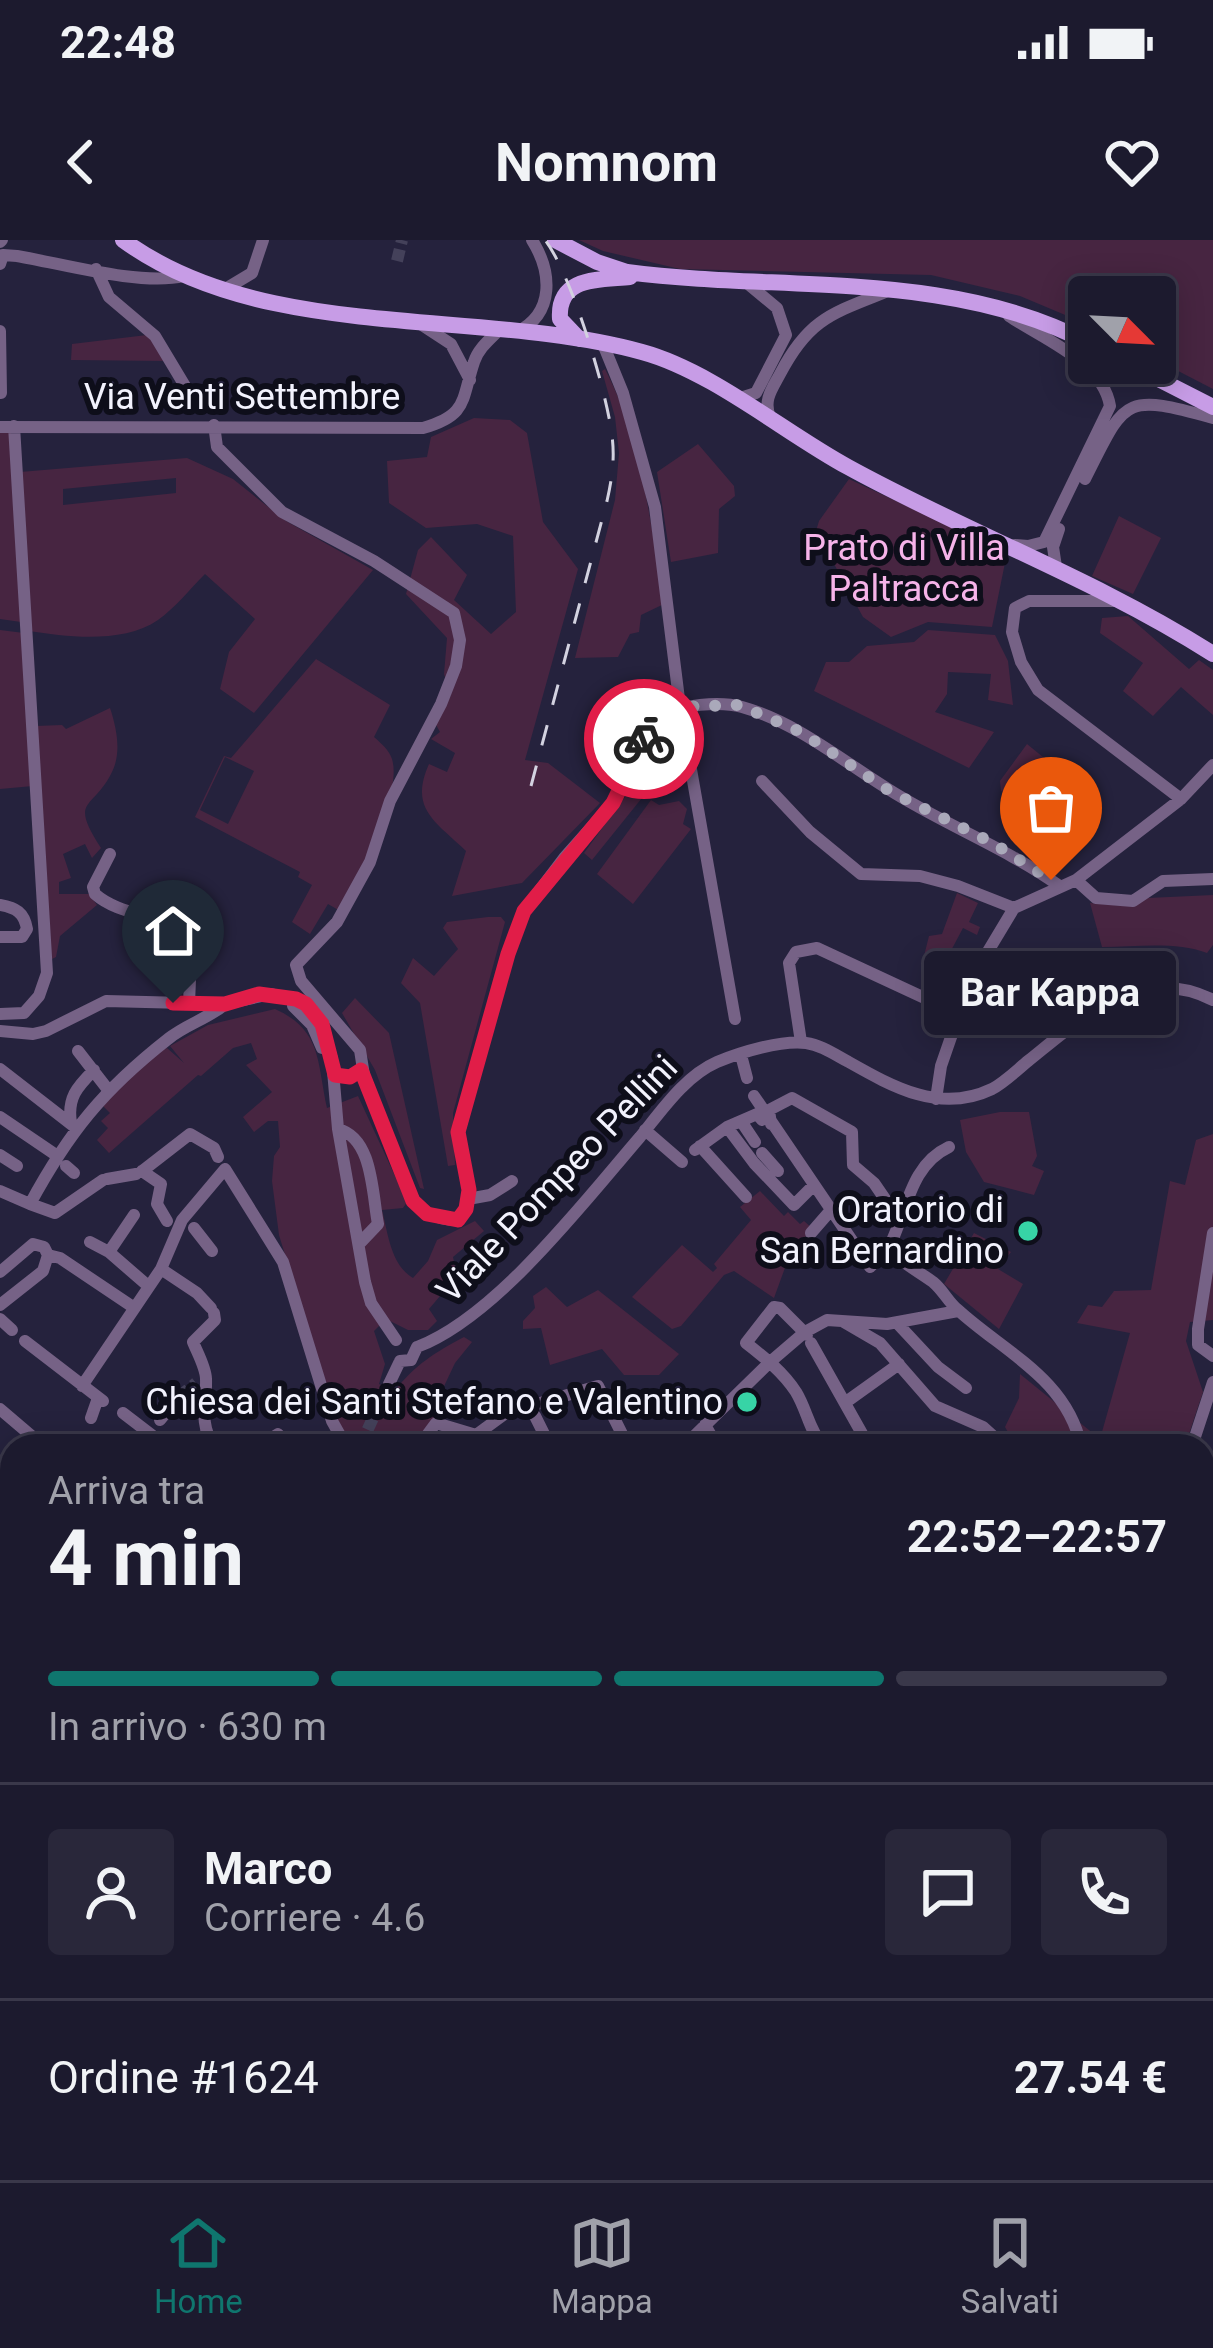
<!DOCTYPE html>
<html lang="it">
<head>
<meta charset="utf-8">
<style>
	body { margin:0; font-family:Roboto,sans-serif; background:#29273a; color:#f1f3f6; height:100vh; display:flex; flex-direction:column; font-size:45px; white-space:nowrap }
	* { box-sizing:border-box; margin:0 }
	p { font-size:39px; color:#a0a1aa }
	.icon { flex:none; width:66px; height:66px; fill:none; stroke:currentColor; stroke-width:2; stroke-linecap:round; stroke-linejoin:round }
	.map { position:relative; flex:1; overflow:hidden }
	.details { position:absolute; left:0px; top:1194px; width:1215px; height:747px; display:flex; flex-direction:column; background:#1c1a2e; border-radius:36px 36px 0 0; box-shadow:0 6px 30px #0003,0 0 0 3px #3a384a }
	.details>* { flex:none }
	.needle { width:78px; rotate:114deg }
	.buttons { position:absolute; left:1068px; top:36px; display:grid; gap:24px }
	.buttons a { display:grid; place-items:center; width:108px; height:108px; border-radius:12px; background:#1c1a2e; box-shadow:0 6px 30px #0003,0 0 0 3px #3a384a; font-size:60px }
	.pin { position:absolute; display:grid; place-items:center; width:102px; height:102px; color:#fff; margin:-123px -51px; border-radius:50% 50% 50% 0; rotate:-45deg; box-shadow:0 0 12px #0007 }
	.pin .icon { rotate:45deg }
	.courier { position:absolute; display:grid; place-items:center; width:120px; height:120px; margin:-60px; border:9px solid #e11d48; border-radius:50%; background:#fff; color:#222; box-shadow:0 3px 15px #0007 }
	.bubble { position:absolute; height:84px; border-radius:12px; background:#1c1a2e; box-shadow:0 6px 30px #0003,0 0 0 3px #3a384a; font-size:39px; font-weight:700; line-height:84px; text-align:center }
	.overview em { font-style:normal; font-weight:700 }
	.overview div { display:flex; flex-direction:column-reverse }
	.overview { display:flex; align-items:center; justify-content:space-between; height:204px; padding:0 48px }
	h1 { font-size:78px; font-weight:700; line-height:90px }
	.bar { display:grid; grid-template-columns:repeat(4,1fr); gap:18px 12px; align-content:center; height:144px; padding:0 48px }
	.bar i { height:15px; border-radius:9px; background:#3a384a }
	.bar .on { background:#0f766e }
	.bar p { grid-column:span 4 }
	.line { display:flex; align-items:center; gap:30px; padding:0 48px; border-top:3px solid #3a384a }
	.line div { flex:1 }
	.round { display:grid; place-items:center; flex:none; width:126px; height:126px; border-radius:12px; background:#29273a }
	.status { display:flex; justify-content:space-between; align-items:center; height:84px; padding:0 60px; background:#1c1a2e; direction:ltr }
	.status svg { height:33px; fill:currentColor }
	header { display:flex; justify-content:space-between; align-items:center; height:156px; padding:0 48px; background:#1c1a2e; font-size:54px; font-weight:700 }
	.menu { display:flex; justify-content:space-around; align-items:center; height:168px; border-top:3px solid #3a384a; background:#1c1a2e; font-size:33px; color:#a0a1aa }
	.menu a { display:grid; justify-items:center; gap:6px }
	.menu .on { color:#0f766e }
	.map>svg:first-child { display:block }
</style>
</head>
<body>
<div class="status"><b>22:48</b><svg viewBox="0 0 49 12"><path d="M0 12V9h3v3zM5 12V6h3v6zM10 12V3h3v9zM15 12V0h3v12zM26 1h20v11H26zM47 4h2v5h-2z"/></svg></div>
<header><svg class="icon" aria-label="back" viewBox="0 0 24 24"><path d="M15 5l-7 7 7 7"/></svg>Nomnom<svg class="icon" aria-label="heart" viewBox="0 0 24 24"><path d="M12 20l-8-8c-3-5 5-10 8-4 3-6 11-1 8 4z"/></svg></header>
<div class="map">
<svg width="1213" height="1940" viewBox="0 0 1213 1940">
	<rect width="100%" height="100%" fill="#25223d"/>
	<path fill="#472541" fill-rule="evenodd" d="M579 0H1213V149L1155 119V57H1089V85L1020 56 931 35 680 29 603 11Z
		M147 95 168 121 71 120 72 104Z
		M605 129C642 200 651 286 664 364L641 375 639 392 630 394 618 417 575 418 615 260 619 213 615 177 602 131Z
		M474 178 510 180 527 193 543 282 578 329 525 520 548 523 600 563 522 643 452 656 466 611C435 581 409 569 429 524L447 532 455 513 431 499 440 492 435 483 451 455 444 434 447 398 406 354 418 310 431 297 467 335 454 360 491 394 516 372 513 296 477 284 426 288 389 263 387 221 427 217 431 197Z
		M11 191 21 382 0 379V192Z
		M698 204 734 246 735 256 719 269 718 313 671 322 657 232Z
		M187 218 233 239 286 281 373 330 254 473 220 449 229 412 255 379 205 334C190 349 175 368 158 380 123 404 68 397 29 391L20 232ZM176 238V253L63 265V249Z
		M849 239 1007 313 992 387 928 382 891 397 863 377 816 291 819 281Z
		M1119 276 1161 298 1133 354 1092 336Z
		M1128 376 1189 429 1199 420 1213 430V475L1181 447 1153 476 1123 451 1143 423 1100 393 1102 378Z
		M0 390 24 393 33 546 0 549Z
		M928 390 995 395 1008 421 1013 465 988 460 991 434 948 432 947 454 935 472 994 492 969 528 814 451 826 422H849L867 406 914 402Z
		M316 419 390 465 374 497C382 504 389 510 392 519 403 554 357 639 340 671L328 664 310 694 292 682 312 645 298 637 300 632 195 577 224 516 231 518ZM225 517 254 531 228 584 200 570Z
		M110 468C117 489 122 514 111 534 92 571 69 558 101 608L92 618 85 604 63 614 71 638 59 642V654H89L97 665 60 696 56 717 50 720 36 486 62 485 66 489Z
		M673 479 684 541 654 543 592 620 584 613 625 557 657 493Z
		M1027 504 1070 539 1041 575 1001 551 1000 541Z
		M651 560 659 565 679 561 687 569 683 584 691 589 633 664 597 634Z
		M957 653 978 663 969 682 980 687 977 695 963 688 946 720 924 716 929 696 942 694Z
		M1213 655V705L1207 713C1176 701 1135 707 1102 707L1090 663 1126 666 1148 658Z
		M488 677H501L505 682 453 873 455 925 448 926 420 763 401 743 413 718 434 736 458 709 443 688 447 682Z
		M355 758 389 793 424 949 420 948 375 830 342 773Z
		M275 769C322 790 317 822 327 868L358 856 407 962 403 968 382 970C388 994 391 1025 413 1038L428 1021 437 1000 475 981 484 991 453 1017 457 1036 429 1069 437 1081 428 1090H408L386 1079 374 1091 385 1124 379 1144 395 1151C414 1125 436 1112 464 1097L472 1102 455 1123 438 1159 447 1167 413 1204 406 1206H349L335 1178 279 995 272 941 274 916 280 907 278 881H268L254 892 243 877 272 852 246 825 257 819 251 803 233 808 201 836 198 835 109 913 97 900 108 888 101 881 110 873 101 864 161 810 167 808 184 823 170 806 208 785Z
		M1000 872H1029L1037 916 1032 926 1044 931 1034 955 984 942 966 912 960 880Z
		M1213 894V1080L1190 1082 1186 1101 1203 1152 1185 1206H1016L1005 1187 1019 1158 1020 1134 1100 1199 1130 1093 1077 1083 1088 1065 1102 1067 1114 1051 1151 1050 1170 941 1185 945 1196 900Z
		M760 951 784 976 788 972 800 984 804 981 812 988 799 1005V1013L790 1014 774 1058 734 1031 724 1035 681 1086 672 1089 632 1057 682 1005 713 1032 717 1028 714 1024 751 980 740 967Z
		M974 993 1011 1012 998 1029 1023 1044 999 1089 944 1044Z
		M546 1047 567 1067 598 1050 679 1114 659 1135H624L602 1109 550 1125 541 1088 523 1089V1081L535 1068 533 1056Z"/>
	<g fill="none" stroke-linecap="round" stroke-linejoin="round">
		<path stroke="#44415a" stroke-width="12" stroke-dasharray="12 6" stroke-linecap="butt" d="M397 21 402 0
			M179 1157 196 1143
			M360 1206 389 1144"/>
		<path stroke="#766286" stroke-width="12" d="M0 2 2 0
			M0 24 3 15 17 16C64 24 140 46 184 36
			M96 29 109 57 155 96 197 166
			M227 48 252 33 263 0
			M1009 76C1043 99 1103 122 1110 166L1044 302 1028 306 1015 305
			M422 85 451 104 470 140
			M0 91 1 153
			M517 92C555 73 552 32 532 0
			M603 104 623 153 655 267 680 467 735 779
			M737 159 756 153 786 95 777 68 748 44
			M770 177C763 160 772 149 780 134 809 78 833 73 888 51
			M214 185 217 207 282 272 374 321 454 373 460 400 456 426 441 464 390 561 370 622 337 682 296 725 301 741 360 810 365 842 407 948C417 970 433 980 458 980L466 969 469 950 459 892 508 714 524 671 564 618 613 563 659 474C683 466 717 460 742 467 796 482 841 520 888 549 943 584 1004 607 1058 645
			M0 187 423 188C468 175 461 161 474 122 478 109 489 100 499 90
			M1085 239C1126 158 1122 153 1213 178
			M1056 327 1053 307 1059 289
			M1120 361H1029L1015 368 1012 392 1021 422 1038 450 1181 559
			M762 541 810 592 861 634 920 636 958 646 1014 668
			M110 614 93 647 95 654C121 677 161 673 188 695L191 716 189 763
			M1076 640 1096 658 1133 661 1163 641 1213 639
			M0 665C16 668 24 672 27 689L22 697H0
			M293 766 312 785 322 808
			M0 774 24 773 39 756 47 733 14 186
			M0 791 33 794 46 791 106 761 225 764 271 754 306 764 322 784 332 819 338 889 365 1042 371 1063 396 1100
			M801 802 789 723 796 712 817 708 959 774
			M78 811 109 851
			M741 815 747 838
			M0 829 76 888
			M754 856 870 1027C877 1020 886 1013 890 1005 907 971 910 925 949 907
			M936 859 941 826 959 774 987 713 1014 668 1076 640 1181 559 1213 525
			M0 877 56 915
			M741 881 755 902
			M71 883C67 858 77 847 94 830
			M771 884 769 870 792 858 852 892 853 925 874 943 898 978
			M727 887 754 923 794 965 813 946
			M338 889C373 898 372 953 378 984L359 1004
			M645 890 682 922
			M700 906 746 957
			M695 910 727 887 757 874 762 880
			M762 913 778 931
			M0 915 17 926
			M66 926 74 933
			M142 931 161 944 157 964 167 981
			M141 932 190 894 214 908 218 917
			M107 939 136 934
			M103 940 55 973 30 964C69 892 103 850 168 799 185 785 207 779 224 765
			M0 951 30 964
			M468 959 490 955 512 941
			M134 975 109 1012 147 1045
			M194 988 212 1011
			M811 993 831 970
			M1213 993 1198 1089V1105L1213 1116
			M90 1002 109 1012
			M889 1008C900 1022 918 1031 933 1042 943 1050 948 1062 958 1070 1004 1112 1067 1139 1081 1206
			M48 1015 60 1018 133 1067
			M161 1029 197 1053 211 1068
			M0 1032 33 1004 44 1007 48 1015 43 1031 0 1065
			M0 1079 12 1090
			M844 1082 880 1103 935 1166 983 1187 1004 1206
			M897 1083 938 1127 966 1148
			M807 1095 780 1068 774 1067 746 1103C764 1117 783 1132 796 1152 807 1170 809 1190 823 1206
			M25 1101 103 1161
			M811 1103 869 1206
			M417 1107C496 1077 584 962 640 897 662 870 685 836 717 822 741 812 781 800 806 803 821 805 834 814 847 821 893 847 940 874 992 849 1005 842 1017 830 1028 821 1083 777 1138 723 1213 760
			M400 1121 411 1120 417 1107
			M389 1144 400 1121
			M82 1146 161 1029 182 980 225 929 283 1022 332 1181 346 1206
			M846 1162 899 1124
			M0 1169 41 1204
			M123 1173 166 1206
			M535 1176 550 1206
			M91 1178 98 1158
			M160 1180 179 1157
			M705 1185 717 1206
			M476 1195 506 1173 598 1146 628 1206
			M188 1206 206 1194
			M214 1206C198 1182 207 1163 206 1139 206 1128 197 1112 193 1102L215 1080 214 1073
			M259 1206 278 1194 283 1206
			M419 1206 436 1183 476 1195 483 1206
			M684 1206 770 1122 805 1092 827 1080 887 1084 958 1071
			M798 1206 815 1197
			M966 1206 970 1202
			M1192 1206 1213 1142
			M0 1236 12 1221
			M0 1330 12 1316
			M0 1354 12 1361
			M0 1442 12 1456
			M1203 1511 1213 1503
			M0 1563 12 1565
			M0 1587 12 1590
			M1203 1679 1213 1675
			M1203 1846 1213 1843
			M0 1906 12 1895
			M75 1929 87 1940
			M195 1929 197 1940
			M285 1929 288 1940
			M429 1929 430 1940
			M956 1929 959 1940
			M359 1940 368 1929
			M721 1940 736 1929
			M776 1940 791 1929
			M835 1940 837 1929"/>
		<path stroke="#c79ce6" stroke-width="16" d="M123 0C265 104 479 67 642 112 712 131 785 193 848 227 968 293 1097 340 1213 414
			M555 0 597 22 627 32C780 52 949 29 1089 103
			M579 99 560 79C557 36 599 40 630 37
			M1127 123 1213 167
			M0 1667 12 1678
			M106 1929 110 1940"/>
		<path stroke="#d3d2e0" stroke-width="3" stroke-dasharray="21 21" stroke-linecap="butt" d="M531 546 607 261C612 239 615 218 612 196 607 152 571 33 545 0"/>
	</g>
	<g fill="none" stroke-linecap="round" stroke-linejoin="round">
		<path stroke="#aaa9ba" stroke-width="12" stroke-dasharray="0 21.6" d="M644 499 659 474 680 467 739 465 801 492 891 552 993 603 1051 640"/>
		<path stroke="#e11d48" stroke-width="15" d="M173 763 225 764 259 754 296 759 306 764 322 784 335 835 350 837 361 830 413 961 427 974 458 980 466 969 469 950 458 892 508 714 524 671 613 563 644 499"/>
	</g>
	<g fill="#37d4a6" stroke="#0e0e1a" stroke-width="4.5">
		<circle cx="1028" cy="991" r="12"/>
		<circle cx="747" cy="1162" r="12"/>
	</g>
	<g text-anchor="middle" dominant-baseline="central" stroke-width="12" stroke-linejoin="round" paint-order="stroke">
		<g font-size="36" fill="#f2f2fd" stroke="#0e0e1a">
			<text x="242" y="157">Via Venti Settembre</text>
			<text transform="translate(557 939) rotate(-46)">Viale Pompeo Pellini</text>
		</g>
		<g font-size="36" fill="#f6b3e9" stroke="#0e0e1a">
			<text x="904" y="308">Prato di Villa<tspan x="904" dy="41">Paltracca</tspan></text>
		</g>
		<g font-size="36" fill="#f2f2fd" stroke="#0e0e1a" text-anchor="end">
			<text x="1004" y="970">Oratorio di<tspan x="1004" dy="41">San Bernardino</tspan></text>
			<text x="723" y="1162">Chiesa dei Santi Stefano e Valentino</text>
		</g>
	</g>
</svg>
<div class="buttons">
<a><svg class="needle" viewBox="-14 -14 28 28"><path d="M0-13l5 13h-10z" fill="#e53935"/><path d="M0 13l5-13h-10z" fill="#a0a1aa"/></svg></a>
</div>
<div class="pin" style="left:1051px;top:640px;background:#ea580c"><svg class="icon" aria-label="bag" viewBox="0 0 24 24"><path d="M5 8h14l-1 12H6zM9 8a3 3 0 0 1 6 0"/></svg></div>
<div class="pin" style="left:173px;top:763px;background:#1f2937"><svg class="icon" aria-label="home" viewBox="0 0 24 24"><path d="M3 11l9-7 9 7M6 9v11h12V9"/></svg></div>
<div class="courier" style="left:644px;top:499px"><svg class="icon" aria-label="bike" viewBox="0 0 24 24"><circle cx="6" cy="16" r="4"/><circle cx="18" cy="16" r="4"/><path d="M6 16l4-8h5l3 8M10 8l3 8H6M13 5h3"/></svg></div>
<div class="bubble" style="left:924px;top:711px;width:252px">Bar Kappa</div>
<section class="details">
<div class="overview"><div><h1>4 min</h1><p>Arriva tra</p></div><em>22:52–22:57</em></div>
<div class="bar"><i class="on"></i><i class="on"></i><i class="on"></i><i></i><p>In arrivo · 630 m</p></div>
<div class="line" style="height:216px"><a class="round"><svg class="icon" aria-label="person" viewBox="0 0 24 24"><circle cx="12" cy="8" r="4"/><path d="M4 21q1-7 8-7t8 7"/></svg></a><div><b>Marco</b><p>Corriere · 4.6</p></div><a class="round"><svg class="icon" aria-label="chat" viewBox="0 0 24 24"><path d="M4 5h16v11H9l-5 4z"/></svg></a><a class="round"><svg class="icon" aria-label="phone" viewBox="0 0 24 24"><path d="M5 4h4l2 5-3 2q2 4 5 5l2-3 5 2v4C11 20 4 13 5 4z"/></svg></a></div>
<div class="line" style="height:156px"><div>Ordine #1624</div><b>27.54 €</b></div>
</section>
</div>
<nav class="menu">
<a class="on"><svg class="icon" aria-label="home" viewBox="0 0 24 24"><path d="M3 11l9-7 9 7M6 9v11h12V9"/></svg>Home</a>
<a><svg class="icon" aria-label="map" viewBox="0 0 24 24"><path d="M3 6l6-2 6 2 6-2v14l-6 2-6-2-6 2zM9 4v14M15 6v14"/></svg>Mappa</a>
<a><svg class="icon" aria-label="saved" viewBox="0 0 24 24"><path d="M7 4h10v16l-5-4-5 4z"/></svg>Salvati</a>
</nav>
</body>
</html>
